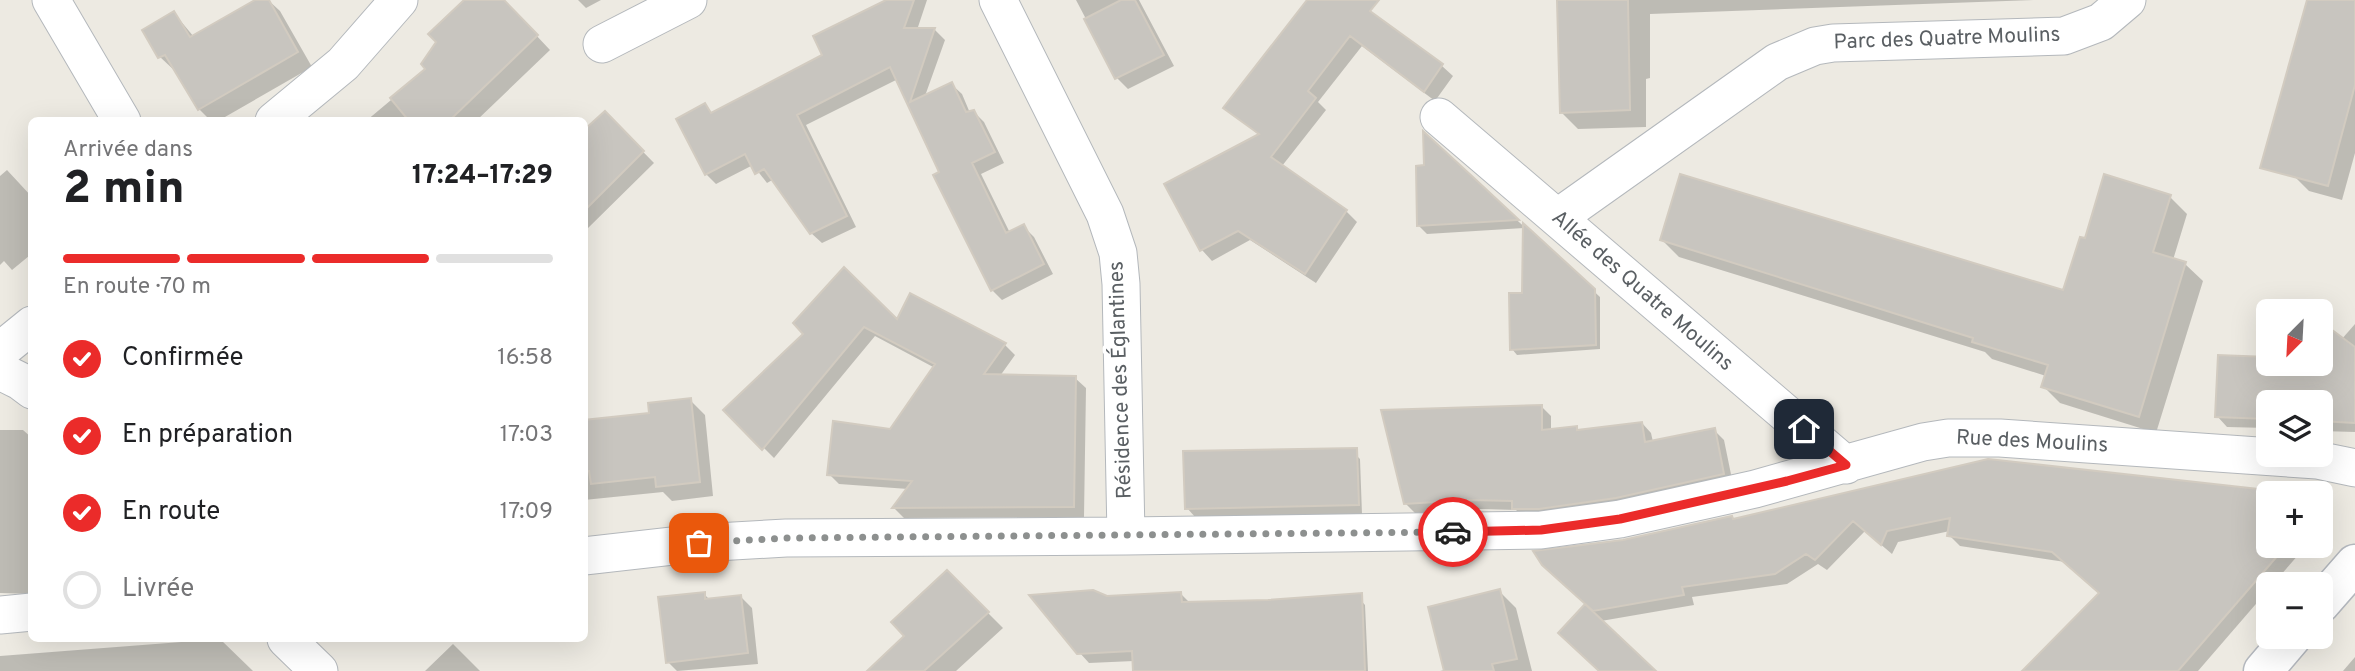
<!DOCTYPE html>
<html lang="fr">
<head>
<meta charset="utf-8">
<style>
	body { margin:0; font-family:Overpass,sans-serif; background:#f2f2f2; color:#202124; height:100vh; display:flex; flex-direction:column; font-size:26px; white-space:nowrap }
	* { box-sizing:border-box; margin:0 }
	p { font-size:23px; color:#757577 }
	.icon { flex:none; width:38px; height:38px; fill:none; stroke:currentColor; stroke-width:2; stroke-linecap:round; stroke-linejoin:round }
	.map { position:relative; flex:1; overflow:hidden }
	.panel { position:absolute; left:28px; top:117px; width:560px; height:525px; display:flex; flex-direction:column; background:#fff; border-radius:10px; box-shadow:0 7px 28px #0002 }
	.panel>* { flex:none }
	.needle { width:46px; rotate:204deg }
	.tools { position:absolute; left:2256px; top:299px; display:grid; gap:14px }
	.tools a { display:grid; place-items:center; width:77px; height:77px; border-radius:10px; background:#fff; box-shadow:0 7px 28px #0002; font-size:35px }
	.pin { position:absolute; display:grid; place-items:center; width:60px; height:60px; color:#fff; margin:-30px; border-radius:14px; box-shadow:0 4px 10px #0006 }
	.courier { position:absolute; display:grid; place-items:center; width:70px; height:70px; margin:-35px; border:5px solid #eb2b2a; border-radius:50%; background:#fff; color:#222; box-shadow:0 2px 9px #0007 }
	.overview em { font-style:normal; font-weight:800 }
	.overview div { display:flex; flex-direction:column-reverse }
	.overview { display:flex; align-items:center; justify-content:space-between; height:119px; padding:0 35px }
	h1 { font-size:46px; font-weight:800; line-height:52px }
	.bar { display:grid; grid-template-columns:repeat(4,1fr); gap:10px 7px; align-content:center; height:84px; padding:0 35px }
	.bar i { height:9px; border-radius:5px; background:#e0e0e0 }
	.bar .selected { background:#eb2b2a }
	.bar p { grid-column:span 4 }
	ol { padding:0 35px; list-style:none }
	li { display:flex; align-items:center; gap:21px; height:77px }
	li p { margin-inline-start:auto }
	li .icon { padding:7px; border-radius:50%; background:#eb2b2a; color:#fff; stroke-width:4 }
	li:last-child { color:#757577 }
	li i { width:38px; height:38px; border:4px solid #e0e0e0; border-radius:50% }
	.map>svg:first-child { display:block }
</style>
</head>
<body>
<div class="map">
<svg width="2355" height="671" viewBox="0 0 2355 671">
	<rect width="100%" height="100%" fill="#edeae2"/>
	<path fill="#0003" d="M259 0H268L280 11 312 67 218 121H211L199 109 176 71H175L160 57 174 13 194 37Z
		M466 0H503L550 50 476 121H366L428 69Z
		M578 0H601L586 8Z
		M889 0H927L917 30H935L945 40 925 96 951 84 962 94 970 113 974 112 984 122 1004 163 981 174 1010 233 1023 226 1034 237 1053 274 1002 300 992 290 942 173 898 79 806 125 856 227 822 243 811 233 774 179 767 183 753 165 716 184 706 174 704 105 713 114 824 56Z
		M1076 0H1139L1174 66 1128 89 1117 78Z
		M1309 0H1352L1442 66 1453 76 1435 101 1362 46 1318 102 1326 110 1282 166 1346 211 1357 222 1316 283 1250 240 1212 261 1202 250 1166 184 1260 136 1232 112Z
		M1559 0H2035L1650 14V78L1646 79V127L1578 129 1561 112Z
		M2308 0H2355V153L2342 200 2309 191 2294 176Z
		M605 113 654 163 585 231 584 132Z
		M1425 135 1600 297V349L1517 355 1512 349 1524 295V228L1427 234 1418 225 1426 166Z
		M7 170 32 197V259L29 256 12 270 4 261 0 265V176Z
		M2170 197 2187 214 2173 260 2185 264 2203 281 2156 433 2060 403 2043 386 2046 376 1992 359 1985 352 1679 257 1662 240 2064 292Z
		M911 296 1005 345 1015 355 1000 376 1075 378 1086 388 1084 517 904 518 894 508 908 489 839 484 829 474 891 430 935 368 875 336 774 458 726 410 806 334 898 322Z
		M2355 324V432L2320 431V402H2268V428L2227 427 2217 416 2268 359V364H2320Z
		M690 400 705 415 713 496 672 501 663 492 584 500V422L651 414Z
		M1541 406 1551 416V431L1577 428 1580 432 1642 423 1651 433 1653 442 1714 430 1724 440 1733 484 1524 518 1516 510 1481 509 1415 513 1405 503Z
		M0 430H23L32 438V594L0 593Z
		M1351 450 1360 459 1362 514 1196 518 1187 508Z
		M1988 461 2301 494H2268V546H2306L2273 584H2268V590L2198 671H2044L2100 594 2065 562 1960 546 1949 535 1950 531 1898 542 1892 554 1865 531 1827 570 1818 564 1787 584 1692 597 1694 605 1601 621 1653 671H1600L1561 633 1587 604 1623 542 1732 517 1735 520Z
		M2320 510 2330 519 2320 529Z
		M947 572 1003 628 956 671H869L906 636Z
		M1499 591 1516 608 1532 671H1440L1445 670Z
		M704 594 710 600 741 597 752 608 758 664 677 671 668 662Z
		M1181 594 1190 603 1268 602 1356 595 1365 605 1368 671H1135L1134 661 1089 663 1079 652 1106 598Z
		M220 639 253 671H0V656Z
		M453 644 480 671H425Z
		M2355 657V671H2343Z"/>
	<path fill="#c8c5bf" stroke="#d2cbc0" stroke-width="2" d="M255 0H269L298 52 198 110 165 55 158 58 142 30 174 11 190 37Z
		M464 0H504L538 35 449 121H409L390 98 425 69 421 64 436 42 428 34Z
		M886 0H914L904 28H935L910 102 952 82 966 112 974 110 995 152 972 163 1006 233 1024 224 1044 264 991 291 933 175 939 172 890 67 797 115 847 216 810 234 764 169 755 174 745 154 705 175 676 119 705 103 711 113 822 55 813 36Z
		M1121 0H1135L1164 55 1115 79 1084 19Z
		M1307 0H1379L1370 11 1443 64 1424 92 1350 36 1308 91 1316 98 1271 157 1347 210 1305 274 1238 231 1200 251 1164 184 1259 134 1223 108Z
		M1557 0H1628L1630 110 1560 113Z
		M2307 0H2355V85L2328 186 2260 168Z
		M605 111 644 151 584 211V130Z
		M1423 131 1474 178 1519 220 1417 226 1416 166 1424 165Z
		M1680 174 2063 290 2080 237 2085 238 2104 174 2171 195 2153 252 2186 262 2139 417 2041 387 2048 365 1972 342 1973 338 1660 240Z
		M1523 223 1595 289 1596 345 1510 350 1509 293H1522Z
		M844 267 897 319 910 293 1006 343 984 374 1076 376 1074 507 892 508 912 481 827 475 833 421 890 429 935 364 864 327 762 450 723 410 803 334 793 323Z
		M2320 321 2355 347V423L2320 421V402H2268V419L2215 417 2218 355 2268 357V364H2320Z
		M691 398 700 482 656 487 655 477 591 484 589 471H584V420L649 413 648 403Z
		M1542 405V430L1577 426V430L1642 422 1645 442 1715 428 1724 474 1616 498 1539 509H1512V501L1470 500 1404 504 1381 410Z
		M1357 448 1359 505 1185 509 1183 451Z
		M1988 459 2304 494H2268V546H2286L2178 671H2022L2099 593 2052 552 1947 536 1950 518 1887 531 1881 545 1853 521 1815 560 1806 554 1775 574 1682 587 1684 595 1593 611 1542 565 1533 551 1623 540 1732 516 1733 519Z
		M947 570 989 612 924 671H867L904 636 891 622Z
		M1500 589 1517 659 1492 664 1494 671H1444L1428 607Z
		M1093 590 1107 596 1181 592 1182 602 1268 600 1362 593 1365 671H1133L1132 651 1077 654 1029 595Z
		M705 592V599L741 595 748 653 666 663 658 597Z
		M1585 604 1656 671H1599L1558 633Z"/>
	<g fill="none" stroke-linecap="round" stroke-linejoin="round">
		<defs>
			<path id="street" d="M51 0 122 121
				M998 0 1105 214 1118 253 1121 284 1126 536
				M602 44 688 0
				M1439 117 1846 465
				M274 121 343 64 399 0
				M1557 218 1777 62 1815 46 1833 43 2064 36 2101 22 2127 0
				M0 351 32 325
				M0 371 20 381 32 390
				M584 556 699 543 786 538 1126 536 1541 530 1620 519 1755 489 1923 442 1948 438H2000L2317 460 2355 468
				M0 615 32 612
				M286 639 319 671"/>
			<path id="secondary" d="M2320 604 2355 564
				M2263 671 2292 637"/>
		</defs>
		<use href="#street" stroke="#b4b8bc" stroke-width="39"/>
		<use href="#secondary" stroke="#b5b9bf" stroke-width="41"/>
		<use href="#street" stroke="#fff" stroke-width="37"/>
		<use href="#secondary" stroke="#fff" stroke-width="38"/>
	</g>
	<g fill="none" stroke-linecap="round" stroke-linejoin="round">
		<path stroke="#8d908f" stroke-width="7" stroke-dasharray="0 12.6" d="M699 543 786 538 1453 532"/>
		<path stroke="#eb2b2a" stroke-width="9" d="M1453 532 1541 530 1620 519 1787 481 1846 465 1804 429"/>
	</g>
	<g text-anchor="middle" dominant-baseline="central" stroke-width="7" stroke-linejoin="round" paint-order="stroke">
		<g font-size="21" fill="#5a5f63" stroke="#fff">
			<text transform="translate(1947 39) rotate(-2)">Parc des Quatre Moulins</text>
			<text transform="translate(1642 291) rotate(41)">Allée des Quatre Moulins</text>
			<text transform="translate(1121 380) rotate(-92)">Résidence des Églantines</text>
			<text transform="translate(2032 442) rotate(3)">Rue des Moulins</text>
		</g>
	</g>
</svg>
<div class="tools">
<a><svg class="needle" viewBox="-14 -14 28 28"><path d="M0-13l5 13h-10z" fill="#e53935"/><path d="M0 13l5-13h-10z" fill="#757577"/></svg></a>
<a><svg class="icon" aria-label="layers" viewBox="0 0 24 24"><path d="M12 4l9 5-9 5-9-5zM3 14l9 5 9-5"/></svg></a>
<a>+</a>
<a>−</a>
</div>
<div class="pin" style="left:699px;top:543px;background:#ea580c"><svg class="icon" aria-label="bag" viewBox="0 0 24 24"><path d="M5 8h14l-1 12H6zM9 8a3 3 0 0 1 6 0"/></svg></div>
<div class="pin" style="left:1804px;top:429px;background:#1f2937"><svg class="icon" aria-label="home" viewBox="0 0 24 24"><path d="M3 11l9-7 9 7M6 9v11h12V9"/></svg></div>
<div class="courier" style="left:1453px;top:532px"><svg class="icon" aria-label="car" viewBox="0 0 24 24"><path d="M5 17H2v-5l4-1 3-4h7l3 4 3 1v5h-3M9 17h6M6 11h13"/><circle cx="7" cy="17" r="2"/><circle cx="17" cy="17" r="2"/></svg></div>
<section class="panel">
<div class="overview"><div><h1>2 min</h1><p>Arrivée dans</p></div><em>17:24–17:29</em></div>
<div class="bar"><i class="selected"></i><i class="selected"></i><i class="selected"></i><i></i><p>En route · 70 m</p></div>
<ol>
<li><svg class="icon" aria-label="check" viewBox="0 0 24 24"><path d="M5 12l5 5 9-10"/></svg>Confirmée<p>16:58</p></li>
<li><svg class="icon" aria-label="check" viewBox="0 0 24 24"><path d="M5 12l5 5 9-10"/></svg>En préparation<p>17:03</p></li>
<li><svg class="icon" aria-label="check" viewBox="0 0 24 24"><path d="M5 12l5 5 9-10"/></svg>En route<p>17:09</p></li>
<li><i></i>Livrée</li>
</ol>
</section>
</div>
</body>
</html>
